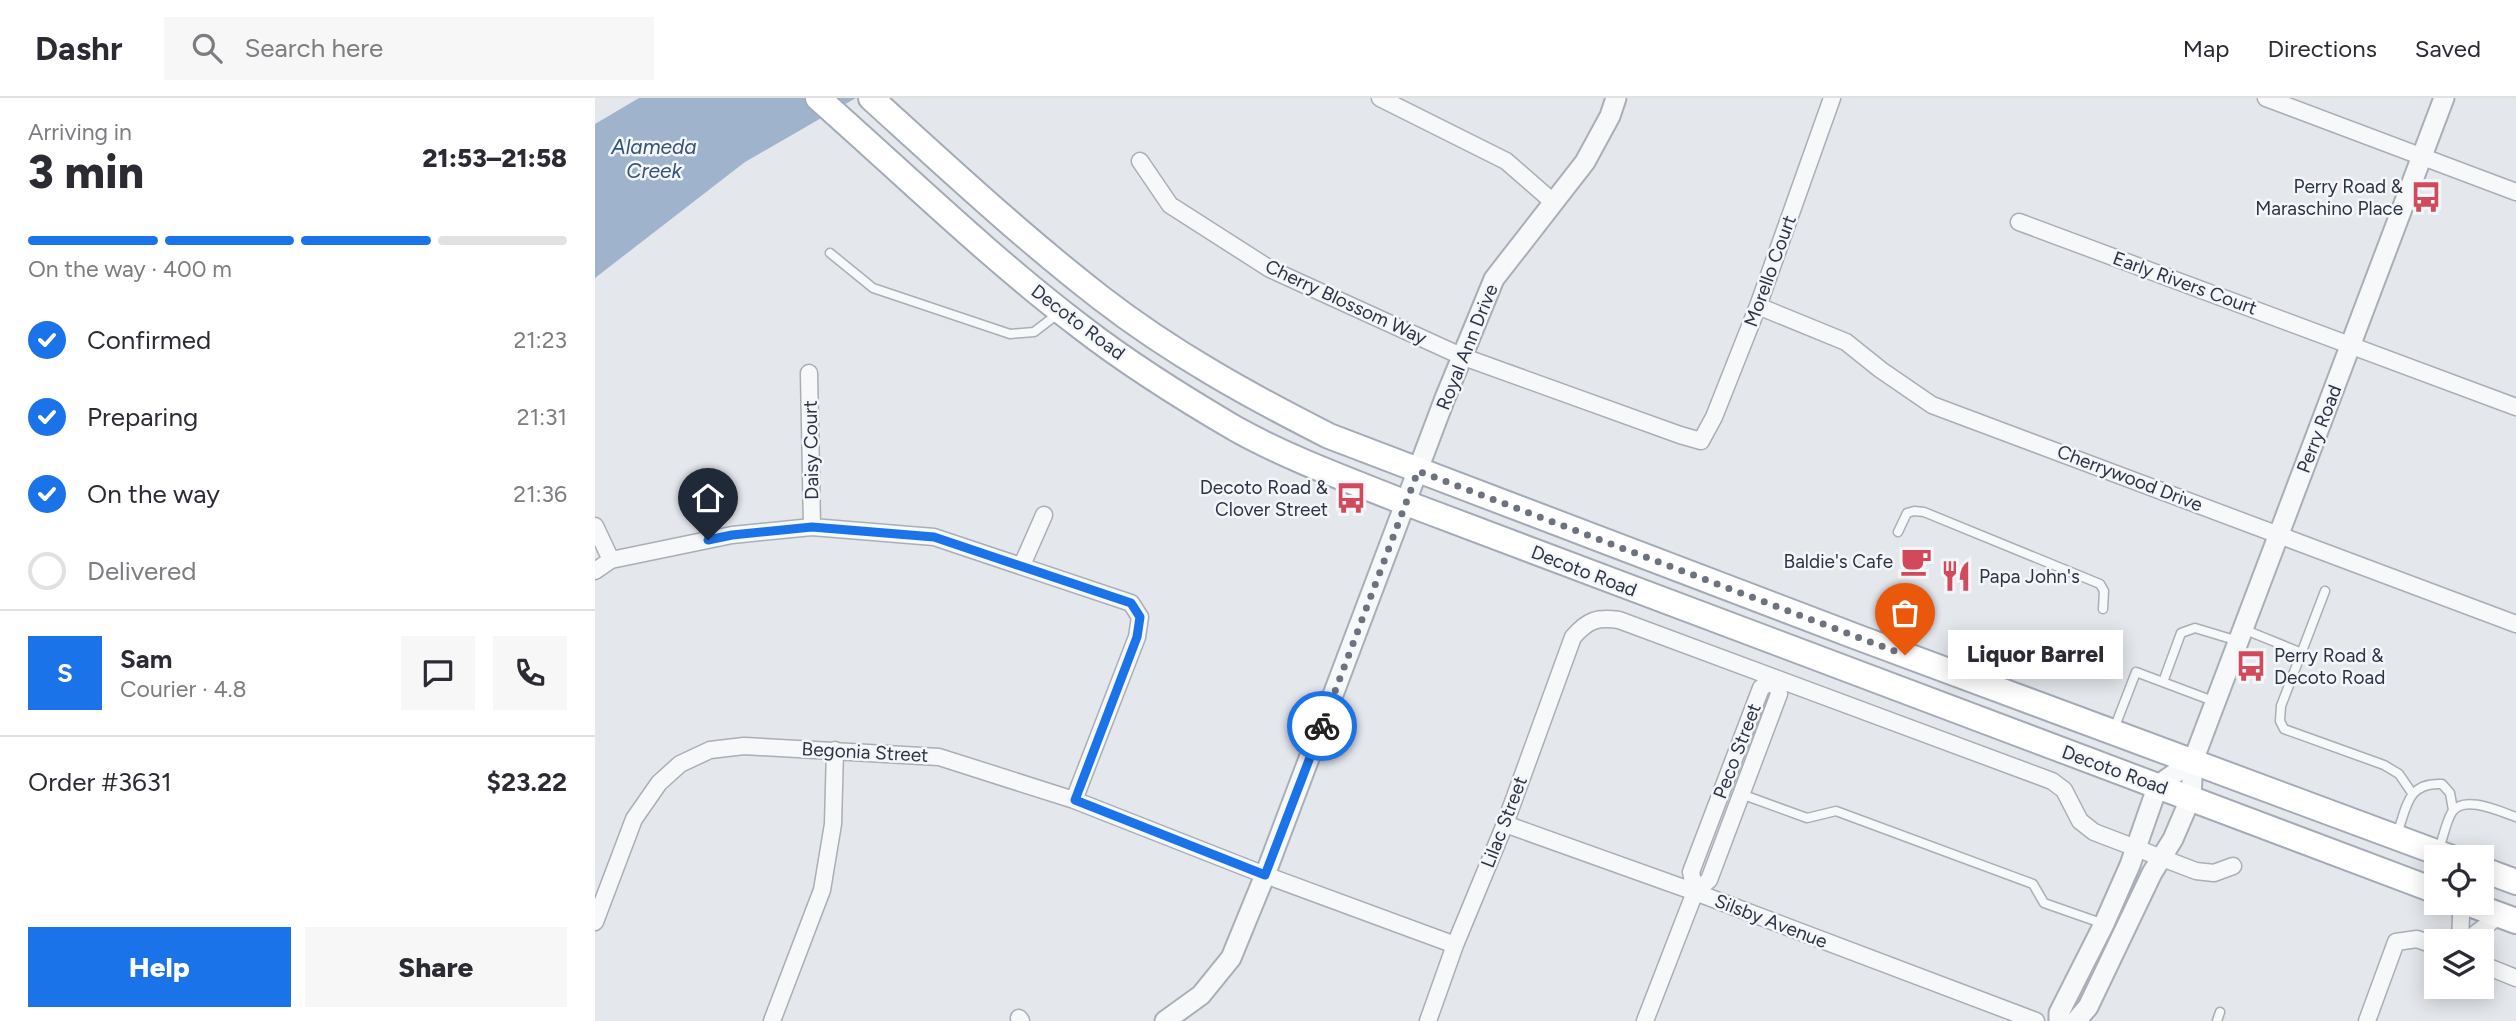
<!DOCTYPE html>
<html lang="en">
<head>
<meta charset="utf-8">
<style>
	body { margin:0; font-family:Figtree,sans-serif; background:#f7f7f7; color:#2b2b33; height:100vh; display:flex; flex-direction:column; font-size:26px; white-space:nowrap }
	* { box-sizing:border-box; margin:0 }
	p { font-size:23px; color:#7c7c81 }
	.icon { flex:none; width:38px; height:38px; fill:none; stroke:currentColor; stroke-width:2; stroke-linecap:round; stroke-linejoin:round }
	.map { position:relative; flex:1; overflow:hidden }
	.details { display:flex; flex-direction:column; background:#fff; width:595px }
	.details>* { flex:none }
	.fabs { position:absolute; left:1829px; top:747px; display:grid; gap:14px }
	.fabs a { display:grid; place-items:center; width:70px; height:70px; border-radius:0px; background:#fff; box-shadow:0 4px 18px #0003; font-size:35px }
	.pin { position:absolute; display:grid; place-items:center; width:60px; height:60px; color:#fff; margin:-72px -30px; border-radius:50% 50% 50% 0; rotate:-45deg; box-shadow:0 0 7px #0007 }
	.pin .icon { rotate:45deg }
	.courier { position:absolute; display:grid; place-items:center; width:70px; height:70px; margin:-35px; border:5px solid #1a73e8; border-radius:50%; background:#fff; color:#222; box-shadow:0 2px 9px #0007 }
	.bubble { position:absolute; height:49px; border-radius:0px; background:#fff; box-shadow:0 4px 18px #0003; font-size:23px; font-weight:800; line-height:49px; text-align:center }
	.summary em { font-style:normal; font-weight:800 }
	.summary div { display:flex; flex-direction:column-reverse }
	.summary { display:flex; align-items:center; justify-content:space-between; height:119px; padding:0 28px }
	h1 { font-size:46px; font-weight:800; line-height:52px }
	.bar { display:grid; grid-template-columns:repeat(4,1fr); gap:10px 7px; align-content:center; height:84px; padding:0 28px }
	.bar i { height:9px; border-radius:5px; background:#e1e1e2 }
	.bar .current { background:#1a73e8 }
	.bar p { grid-column:span 4 }
	.line { display:flex; align-items:center; gap:18px; padding:0 28px; border-top:2px solid #e1e1e2 }
	.line div { flex:1 }
	.round { display:grid; place-items:center; flex:none; width:74px; height:74px; border-radius:0px; background:#f7f7f7 }
	ol { padding:0 28px; list-style:none }
	li { display:flex; align-items:center; gap:21px; height:77px }
	li p { margin-inline-start:auto }
	li .icon { padding:7px; border-radius:50%; background:#1a73e8; color:#fff; stroke-width:4 }
	li:last-child { color:#7c7c81 }
	li i { width:38px; height:38px; border:4px solid #e1e1e2; border-radius:50% }
	.button { display:flex; gap:14px; margin-top:auto; padding:14px 28px }
	.button a { flex:1; height:80px; border-radius:0px; background:#1a73e8; color:#fff; font-size:28px; font-weight:800; line-height:80px; text-align:center }
	.button a+a { background:#f7f7f7; color:#2b2b33 }
	header { display:flex; align-items:center; gap:42px; box-sizing:border-box; height:98px; padding:0 35px; background:#fff; border-bottom:2px solid #e1e1e2 }
	header strong { font-size:33px }
	nav { display:flex; gap:38px; margin-inline-start:auto; font-size:24px }
	.search { width:490px; height:63px; background:#f7f7f7; display:flex; align-items:center; gap:18px; box-sizing:border-box; padding:0 24px; border-radius:0px; color:#7c7c81; font-size:26px }
	main { display:flex; flex:1; min-height:0 }
	.map>svg:first-child { display:block }
</style>
</head>
<body>
<header>
<strong>Dashr</strong>
<div class="search"><svg class="icon" aria-label="search" viewBox="0 0 24 24"><circle cx="10" cy="10" r="6"/><path d="M15 15l6 6"/></svg>Search here</div>
<nav><a>Map</a><a>Directions</a><a>Saved</a></nav>
</header>
<main>
<section class="details">
<div class="summary"><div><h1>3 min</h1><p>Arriving in</p></div><em>21:53–21:58</em></div>
<div class="bar"><i class="current"></i><i class="current"></i><i class="current"></i><i></i><p>On the way · 400 m</p></div>
<ol>
<li><svg class="icon" aria-label="check" viewBox="0 0 24 24"><path d="M5 12l5 5 9-10"/></svg>Confirmed<p>21:23</p></li>
<li><svg class="icon" aria-label="check" viewBox="0 0 24 24"><path d="M5 12l5 5 9-10"/></svg>Preparing<p>21:31</p></li>
<li><svg class="icon" aria-label="check" viewBox="0 0 24 24"><path d="M5 12l5 5 9-10"/></svg>On the way<p>21:36</p></li>
<li><i></i>Delivered</li>
</ol>
<div class="line" style="height:126px"><b class="round" style="background:#1a73e8;color:#fff">S</b><div><b>Sam</b><p>Courier · 4.8</p></div><a class="round"><svg class="icon" aria-label="chat" viewBox="0 0 24 24"><path d="M4 5h16v11H9l-5 4z"/></svg></a><a class="round"><svg class="icon" aria-label="phone" viewBox="0 0 24 24"><path d="M5 4h4l2 5-3 2q2 4 5 5l2-3 5 2v4C11 20 4 13 5 4z"/></svg></a></div>
<div class="line" style="height:91px"><div>Order #3631</div><b>$23.22</b></div>
<div class="button"><a>Help</a><a>Share</a></div>
</section>
<div class="map">
<svg width="1921" height="923" viewBox="0 0 1921 923">
	<rect width="100%" height="100%" fill="#e4e7ec"/>
	<path fill="#9fb4cc" d="M44 0H261L150 64 0 180V26Z"/>
	<g fill="none" stroke-linecap="round" stroke-linejoin="round">
		<defs>
			<path id="service" d="M235 155 278 190 415 236 439 234 464 215
				M1303 434 1312 415 1319 413 1329 414 1505 486 1509 493 1508 511
				M1730 493 1686 608 1685 623 1689 631 1789 667 1804 676 1817 695
				M1648 531 1707 555
				M1568 584 1586 535 1600 530 1643 543
				M1519 631 1541 574 1618 603
				M1146 696 1212 720 1241 713 1438 786 1449 805 1509 826
				M1802 736C1812 709 1812 684 1847 686L1855 695 1858 712
				M1844 751C1848 740 1851 724 1857 714 1869 696 1906 714 1921 719
				M1622 923 1625 914"/>
			<path id="minor" d="M785 0 911 63 958 104
				M1671 0 1921 94
				M545 63 575 107 675 171 866 258 1085 337 1106 343 1119 319 1163 208 1237 0
				M1424 124 1921 309
				M1163 208 1251 244 1286 272 1337 307 1921 526
				M214 275 217 429
				M0 428 16 462
				M427 467 449 417
				M0 473 16 462 137 437 217 429 339 439 536 505 545 519 542 539 479 702
				M910 726 1100 794 1441 923
				M1864 805 1866 818 1865 844
				M0 824 39 721 64 685 85 666 115 652 149 648 344 659 479 702 670 777 860 847
				M1874 844 1880 836 1905 817
				M1886 866 1921 880
				M424 920 426 923
				M177 923 227 792 238 726 240 652
				M833 923 860 847 910 726 978 539C993 522 1002 519 1024 522L1457 683 1469 692 1485 723 1499 734 1601 773 1619 775 1638 768
				M1050 923 1100 794 1114 782 1184 596 1180 580 1166 590 1096 774 1100 794
				M1772 923 1801 844 1822 841 1841 848"/>
			<path id="tertiary" d="M570 923 606 897 636 860 670 777 850 300 899 181 990 64 1015 18 1021 0
				M1464 923V915L1509 826 1535 767 1563 687 1598 663
				M1481 923 1493 909 1557 775 1578 741 1596 699 1598 663 1849 0"/>
			<path id="primary" d="M223 0C310 77 394 159 486 229 535 267 588 300 641 331 695 361 754 382 811 405L1841 793
				M276 0C351 68 426 138 506 200 577 255 655 298 734 338L1262 539 1857 760
				M1886 771 1921 784
				M1872 805 1921 823"/>
		</defs>
		<use href="#service" stroke="#a9aeb7" stroke-width="11"/>
		<use href="#minor" stroke="#a9aeb7" stroke-width="19"/>
		<use href="#tertiary" stroke="#a9aeb7" stroke-width="23"/>
		<use href="#primary" stroke="#a3abb8" stroke-width="28"/>
		<use href="#service" stroke="#f7f8fa" stroke-width="8"/>
		<use href="#minor" stroke="#f7f8fa" stroke-width="16"/>
		<use href="#tertiary" stroke="#f7f8fa" stroke-width="19"/>
		<use href="#primary" stroke="#fff" stroke-width="24"/>
	</g>
	<g fill="none" stroke-linecap="round" stroke-linejoin="round">
		<path stroke="#6c737f" stroke-width="7" stroke-dasharray="0 12.6" d="M727 628 823 373 1310 557"/>
		<path stroke="#1a73e8" stroke-width="9" d="M113 442 137 437 217 429 339 439 536 505 545 519 542 539 480 702 670 777 727 628"/>
	</g>
	<defs>
		<symbol id="bus-bare" viewBox="-9 -9 18 18"><path d="M-5-6H5V4H4V6H2V4H-2V6H-4V4H-5ZM-3.5-4V0h7V-4ZM-3.5 1.2v1.5H-2V1.2ZM2 1.2v1.5H3.5V1.2Z" fill="#d1495b" stroke="#f4f6f9" stroke-width="2.5" paint-order="stroke"/></symbol>
		<symbol id="cafe-bare" viewBox="-9 -9 18 18"><path d="M-5.5-4.5H6V0H3Q3 3.5 0 3.5H-2.5Q-5.5 3.5-5.5 0ZM3-3.2v2h1.7v-2ZM-6 4.5H4V6H-6Z" fill="#d1495b" stroke="#f4f6f9" stroke-width="2.5" paint-order="stroke"/></symbol>
		<symbol id="restaurant-bare" viewBox="-9 -9 18 18"><path d="M-5-6h1v4h1v-4h1v4h1v-4h1v5L-1.5 .5V6h-2V.5L-5-1ZM5-6V6H3V1.5H1.5Q1.5-4 5-6Z" fill="#d1495b" stroke="#f4f6f9" stroke-width="2.5" paint-order="stroke"/></symbol>
	</defs>
	<g fill-rule="evenodd">
		<use href="#bus-bare" x="1809" y="77" width="44" height="44"/>
		<use href="#bus-bare" x="734" y="378" width="44" height="44"/>
		<use href="#cafe-bare" x="1299" y="441" width="44" height="44"/>
		<use href="#restaurant-bare" x="1339" y="456" width="44" height="44"/>
		<use href="#bus-bare" x="1634" y="546" width="44" height="44"/>
	</g>
	<g text-anchor="middle" dominant-baseline="central" stroke-width="5" stroke-linejoin="round" paint-order="stroke">
		<g font-size="19" fill="#2b3445" stroke="#f4f6f9" text-anchor="end">
			<text x="1808" y="88">Perry Road &amp;<tspan x="1808" dy="22">Maraschino Place</tspan></text>
			<text x="733" y="389">Decoto Road &amp;<tspan x="733" dy="22">Clover Street</tspan></text>
			<text x="1298" y="463">Baldie's Cafe</text>
			<text x="1384" y="478" text-anchor="start">Papa John's</text>
			<text x="1679" y="557" text-anchor="start">Perry Road &amp;<tspan x="1679" dy="22">Decoto Road</tspan></text>
		</g>
		<g font-size="19" fill="#2b3445" stroke="#f4f6f9">
			<text transform="translate(1175 173) rotate(-70)">Morello Court</text>
			<text transform="translate(1590 185) rotate(20)">Early Rivers Court</text>
			<text transform="translate(751 204) rotate(25)">Cherry Blossom Way</text>
			<text transform="translate(483 224) rotate(37)">Decoto Road</text>
			<text transform="translate(872 249) rotate(-68)">Royal Ann Drive</text>
			<text transform="translate(1724 331) rotate(-69)">Perry Road</text>
			<text transform="translate(216 352) rotate(-91)">Daisy Court</text>
			<text transform="translate(1535 380) rotate(21)">Cherrywood Drive</text>
			<text transform="translate(989 473) rotate(21)">Decoto Road</text>
			<text transform="translate(1142 653) rotate(-69)">Peco Street</text>
			<text transform="translate(270 654) rotate(3)">Begonia Street</text>
			<text transform="translate(1520 672) rotate(20)">Decoto Road</text>
			<text transform="translate(909 724) rotate(-69)">Lilac Street</text>
			<text transform="translate(1176 823) rotate(21)">Silsby Avenue</text>
		</g>
		<g font-size="21" font-style="italic" fill="#34527a" stroke="#f4f6f9">
			<text x="59" y="48">Alameda<tspan x="59" dy="24">Creek</tspan></text>
		</g>
	</g>
</svg>
<div class="fabs">
<a><svg class="icon" aria-label="locate" viewBox="0 0 24 24"><circle cx="12" cy="12" r="6"/><path d="M12 2v4M12 18v4M2 12h4M18 12h4"/></svg></a>
<a><svg class="icon" aria-label="layers" viewBox="0 0 24 24"><path d="M12 4l9 5-9 5-9-5zM3 14l9 5 9-5"/></svg></a>
</div>
<div class="pin" style="left:1310px;top:557px;background:#ea580c"><svg class="icon" aria-label="bag" viewBox="0 0 24 24"><path d="M5 8h14l-1 12H6zM9 8a3 3 0 0 1 6 0"/></svg></div>
<div class="pin" style="left:113px;top:442px;background:#1f2937"><svg class="icon" aria-label="home" viewBox="0 0 24 24"><path d="M3 11l9-7 9 7M6 9v11h12V9"/></svg></div>
<div class="courier" style="left:727px;top:628px"><svg class="icon" aria-label="bike" viewBox="0 0 24 24"><circle cx="6" cy="16" r="4"/><circle cx="18" cy="16" r="4"/><path d="M6 16l4-8h5l3 8M10 8l3 8H6M13 5h3"/></svg></div>
<div class="bubble" style="left:1353px;top:532px;width:175px">Liquor Barrel</div>
</div>
</main>
</body>
</html>
